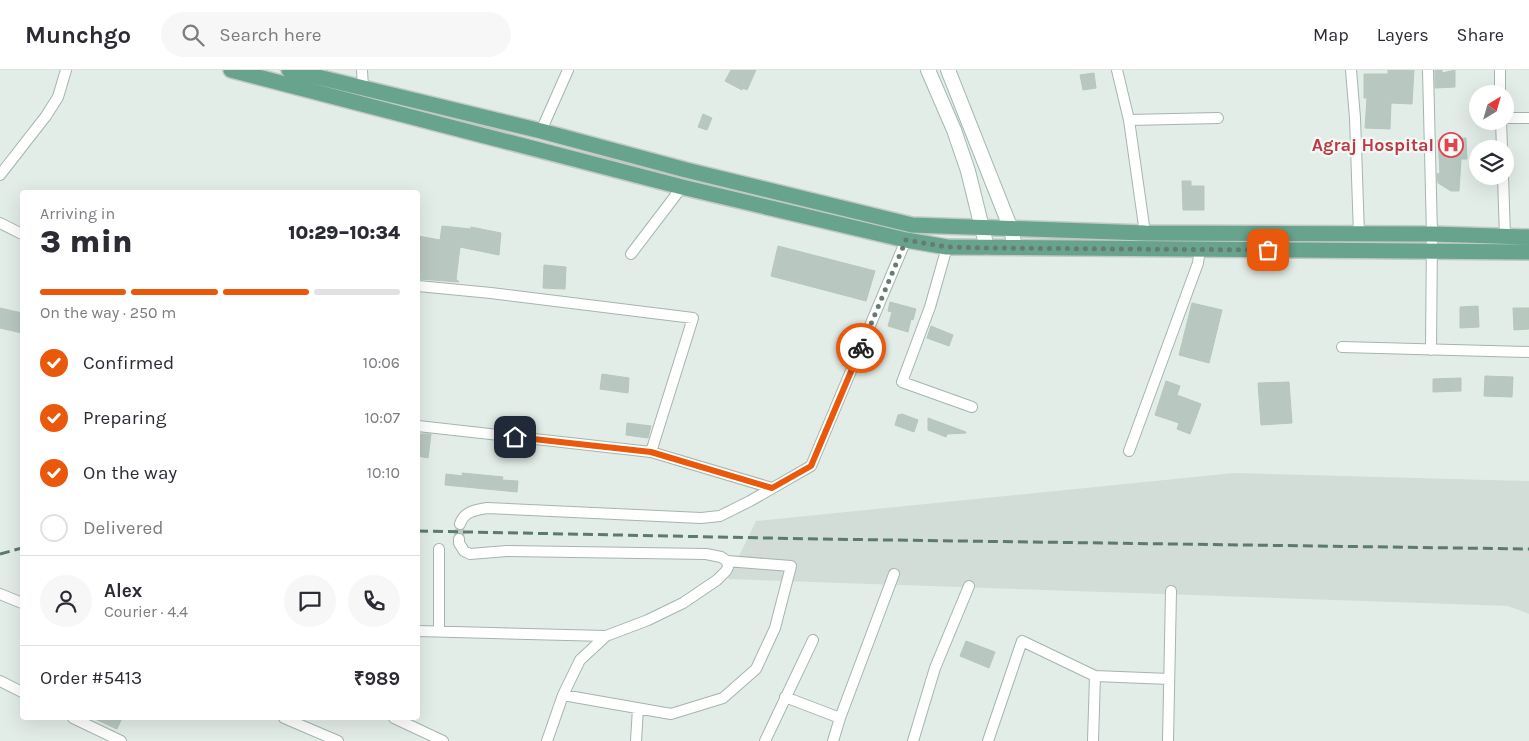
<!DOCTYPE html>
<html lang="en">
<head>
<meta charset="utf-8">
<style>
	body { margin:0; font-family:Karla,sans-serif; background:#f7f7f7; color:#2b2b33; height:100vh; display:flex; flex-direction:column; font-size:19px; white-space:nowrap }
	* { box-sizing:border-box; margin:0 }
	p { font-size:16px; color:#7c7c81 }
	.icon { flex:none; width:28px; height:28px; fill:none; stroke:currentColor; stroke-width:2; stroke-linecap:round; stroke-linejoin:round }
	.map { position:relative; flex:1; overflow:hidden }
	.panel { position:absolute; left:20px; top:120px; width:400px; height:530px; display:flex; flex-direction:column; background:#fff; border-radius:5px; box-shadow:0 5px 20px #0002 }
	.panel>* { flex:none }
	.needle { width:32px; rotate:37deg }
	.controls { position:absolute; left:1469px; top:15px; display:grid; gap:10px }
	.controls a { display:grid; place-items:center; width:45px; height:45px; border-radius:50%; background:#fff; box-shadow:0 5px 20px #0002; font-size:25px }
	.pin { position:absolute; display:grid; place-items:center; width:42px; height:42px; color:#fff; margin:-21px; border-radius:10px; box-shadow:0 2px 8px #0006 }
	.courier { position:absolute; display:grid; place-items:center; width:50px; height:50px; margin:-25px; border:4px solid #ea580c; border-radius:50%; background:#fff; color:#222; box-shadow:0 1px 6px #0007 }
	.overview em { font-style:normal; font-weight:800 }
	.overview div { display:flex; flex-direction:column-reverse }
	.overview { display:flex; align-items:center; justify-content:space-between; height:85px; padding:0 20px }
	h1 { font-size:32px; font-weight:800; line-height:38px }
	.bar { display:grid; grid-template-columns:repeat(4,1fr); gap:8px 5px; align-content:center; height:60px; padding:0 20px }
	.bar i { height:6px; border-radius:4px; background:#e1e1e2 }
	.bar .on { background:#ea580c }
	.bar p { grid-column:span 4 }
	.line { display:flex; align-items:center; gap:12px; padding:0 20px; border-top:1px solid #e1e1e2 }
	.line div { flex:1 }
	.round { display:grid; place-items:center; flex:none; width:52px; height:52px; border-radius:26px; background:#f7f7f7 }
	ol { padding:0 20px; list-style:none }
	li { display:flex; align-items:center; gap:15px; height:55px }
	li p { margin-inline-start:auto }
	li .icon { padding:5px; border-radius:50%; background:#ea580c; color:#fff; stroke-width:4 }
	li:last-child { color:#7c7c81 }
	li i { width:28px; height:28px; border:2px solid #e1e1e2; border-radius:50% }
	header { display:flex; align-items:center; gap:30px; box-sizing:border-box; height:70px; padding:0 25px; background:#fff; border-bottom:1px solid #e1e1e2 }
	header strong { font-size:24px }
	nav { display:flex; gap:28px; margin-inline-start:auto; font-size:18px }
	.search { width:350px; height:45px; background:#f7f7f7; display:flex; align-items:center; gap:12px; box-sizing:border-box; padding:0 18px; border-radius:28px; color:#7c7c81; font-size:19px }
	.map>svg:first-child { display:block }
</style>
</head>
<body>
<header>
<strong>Munchgo</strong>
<div class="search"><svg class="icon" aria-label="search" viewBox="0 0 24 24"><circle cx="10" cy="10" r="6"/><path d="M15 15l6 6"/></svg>Search here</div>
<nav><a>Map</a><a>Layers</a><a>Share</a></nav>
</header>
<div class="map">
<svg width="1529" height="671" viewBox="0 0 1529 671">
	<rect width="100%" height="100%" fill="#e3ede7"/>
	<path fill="#d1ddd6" d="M1234 403 1529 411V544L1508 536 728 509 756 451Z"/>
	<path fill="#b8c8c0" stroke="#b5c7bd" d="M731 0H756L747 20 743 18 742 20 725 11Z
		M1388 0H1414L1412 34 1391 33 1390 59 1365 58 1367 28H1364V4H1388Z
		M1435 0H1442V3L1455 0V17L1435 18Z
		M1094 3 1096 18 1083 20 1080 5Z
		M703 44 712 48 707 60 698 57Z
		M1466 68 1467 89H1461L1459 121H1451L1438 113 1437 104 1440 103 1438 70Z
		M1182 111H1191V116H1204V140H1183Z
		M442 156 471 159V157L501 163 499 185 460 177 456 209 459 212 419 209 418 166 440 170Z
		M778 176 875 201 866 231 771 206Z
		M544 195 566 197 565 219 543 218Z
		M890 232 916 239 913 250 911 249 908 262 888 256 892 242 888 241Z
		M1192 233 1222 240 1209 293 1179 285Z
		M1478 236 1479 257 1460 258V237Z
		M0 238 22 243V263L0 258Z
		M1513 238H1529V259L1514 260Z
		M931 256 953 265 949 276 927 268Z
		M602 304 629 308 628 323 600 319Z
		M1485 306 1513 307 1512 327 1484 326Z
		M1461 308V321L1433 322V309Z
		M1166 311 1180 316 1177 325 1201 334 1190 364 1177 359 1179 353 1155 345Z
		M1289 312 1292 353 1261 355 1258 313Z
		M902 344 918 350 914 362 895 355 898 345Z
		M928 348 966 362V363L947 364 946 367 928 360Z
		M627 353 651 356 648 368 626 365Z
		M418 364H431L428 388 418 386Z
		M462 403 503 407 502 410 518 411 517 422 445 415 446 404 463 406Z
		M966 571 995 582 989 598 960 586Z
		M93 648H122L117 659Z"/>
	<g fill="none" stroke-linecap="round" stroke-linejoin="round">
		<path stroke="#bccac3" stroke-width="10" stroke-dasharray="10 5" stroke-linecap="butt" d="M459 469 460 454"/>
		<defs>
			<path id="minor" d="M362 0 363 19
				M1117 0 1129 50 1145 163
				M1351 0 1355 48 1359 165
				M1428 0 1432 164 1431 280
				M1500 0V24
				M1505 48H1529
				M1129 50 1218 48
				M1501 51 1502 79
				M541 61 568 0
				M0 105 46 46 58 27 66 0
				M1503 106 1505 167
				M0 153 22 164
				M947 177 930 237 902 312 972 337
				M631 184 682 117
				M418 216 491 223 693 248 651 382 772 418
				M1342 277 1529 282
				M418 356 651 382
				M1129 381 1198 193 1200 178
				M460 454C464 441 476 440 487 438L701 448 720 446 750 431 811 396 906 170
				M459 469V473L464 481 470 484 507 481 706 484 721 487 727 491 728 497 726 501 717 510 683 533 648 550 606 566 580 590 563 625 547 671
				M439 479V562
				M0 524 22 533
				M418 561 606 566
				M0 611 22 622
				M563 625 671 644 723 628 756 599 775 558 791 496 727 491
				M785 627 840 648 833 671
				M73 648 121 671
				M284 648 338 671
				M394 648 443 671
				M840 648 894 504
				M636 671 638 638
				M765 671 813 570
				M913 671 935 598 969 516
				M988 671 1022 571 1095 606 1169 609
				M1093 671 1095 606
				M1168 671 1171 521"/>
			<path id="secondary" d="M928 0 954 60 968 101 987 178
				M948 0 1011 159 1015 177"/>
			<path id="primary" d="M231 0 682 117 906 170 947 177 1529 182
				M289 0 541 61 686 100 912 155 1145 163 1432 164 1529 167"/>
		</defs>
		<use href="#minor" stroke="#a5b5ae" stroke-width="12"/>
		<use href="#secondary" stroke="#a1b9ae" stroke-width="16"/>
		<use href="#primary" stroke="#c1c9c6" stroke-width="18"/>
		<use href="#minor" stroke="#fff" stroke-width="10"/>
		<use href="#secondary" stroke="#fff" stroke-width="14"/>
		<use href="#primary" stroke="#67a38d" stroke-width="15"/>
		<path stroke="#5d7a6f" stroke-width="3" stroke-dasharray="10 5" stroke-linecap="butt" d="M418 461 819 469 1529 479
			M0 484 22 478"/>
	</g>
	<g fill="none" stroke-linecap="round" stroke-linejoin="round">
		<path stroke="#667b73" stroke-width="5" stroke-dasharray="0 9" d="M861 278 906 170 947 177 987 178 1268 180"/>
		<path stroke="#ea580c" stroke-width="6" d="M515 367 651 382 772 418 811 396 861 278"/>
	</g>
	<defs>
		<symbol id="hospital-ring" viewBox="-11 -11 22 22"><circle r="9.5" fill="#f3f9f6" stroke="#e0444e" stroke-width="1.5"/><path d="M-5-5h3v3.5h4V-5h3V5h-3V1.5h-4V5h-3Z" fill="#e0444e"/></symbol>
	</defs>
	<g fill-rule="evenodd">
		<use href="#hospital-ring" x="1437" y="61" width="28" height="28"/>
	</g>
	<g text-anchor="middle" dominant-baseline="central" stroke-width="4.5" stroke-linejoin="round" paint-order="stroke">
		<g font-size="18" font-weight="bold" fill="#be3a42" stroke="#f3f9f6" text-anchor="end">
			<text x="1434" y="75">Agraj Hospital</text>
		</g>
	</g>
</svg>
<div class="controls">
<a><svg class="needle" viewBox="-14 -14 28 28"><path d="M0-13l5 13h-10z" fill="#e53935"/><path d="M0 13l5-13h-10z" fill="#7c7c81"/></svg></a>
<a><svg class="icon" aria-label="layers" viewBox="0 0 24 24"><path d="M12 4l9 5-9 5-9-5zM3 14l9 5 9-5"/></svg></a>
</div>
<div class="pin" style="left:1268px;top:180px;background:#ea580c"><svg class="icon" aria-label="bag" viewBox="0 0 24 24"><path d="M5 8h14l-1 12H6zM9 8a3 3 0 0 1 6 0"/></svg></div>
<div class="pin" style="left:515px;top:367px;background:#1f2937"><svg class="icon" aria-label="home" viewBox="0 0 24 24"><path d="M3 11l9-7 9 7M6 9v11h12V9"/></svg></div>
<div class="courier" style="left:861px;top:278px"><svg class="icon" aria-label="bike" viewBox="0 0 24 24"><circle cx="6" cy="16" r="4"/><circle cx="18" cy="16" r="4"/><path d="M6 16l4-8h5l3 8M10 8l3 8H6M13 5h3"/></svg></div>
<section class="panel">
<div class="overview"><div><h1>3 min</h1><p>Arriving in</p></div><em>10:29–10:34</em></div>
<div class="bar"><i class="on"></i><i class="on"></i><i class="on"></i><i></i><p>On the way · 250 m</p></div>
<ol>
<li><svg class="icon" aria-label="check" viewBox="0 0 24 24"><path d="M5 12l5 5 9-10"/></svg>Confirmed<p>10:06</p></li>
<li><svg class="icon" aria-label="check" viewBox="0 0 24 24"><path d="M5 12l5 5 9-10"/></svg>Preparing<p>10:07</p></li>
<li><svg class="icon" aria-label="check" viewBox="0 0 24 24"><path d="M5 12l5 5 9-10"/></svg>On the way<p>10:10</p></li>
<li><i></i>Delivered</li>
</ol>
<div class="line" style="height:90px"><a class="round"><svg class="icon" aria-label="person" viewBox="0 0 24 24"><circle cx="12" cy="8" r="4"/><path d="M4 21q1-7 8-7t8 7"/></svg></a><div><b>Alex</b><p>Courier · 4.4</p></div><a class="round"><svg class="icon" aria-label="chat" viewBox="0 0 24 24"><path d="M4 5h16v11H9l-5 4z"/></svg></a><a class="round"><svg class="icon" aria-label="phone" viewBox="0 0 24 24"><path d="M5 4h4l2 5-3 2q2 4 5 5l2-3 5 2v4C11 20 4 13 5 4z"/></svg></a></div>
<div class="line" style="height:65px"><div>Order #5413</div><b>₹989</b></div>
</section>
</div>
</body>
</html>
